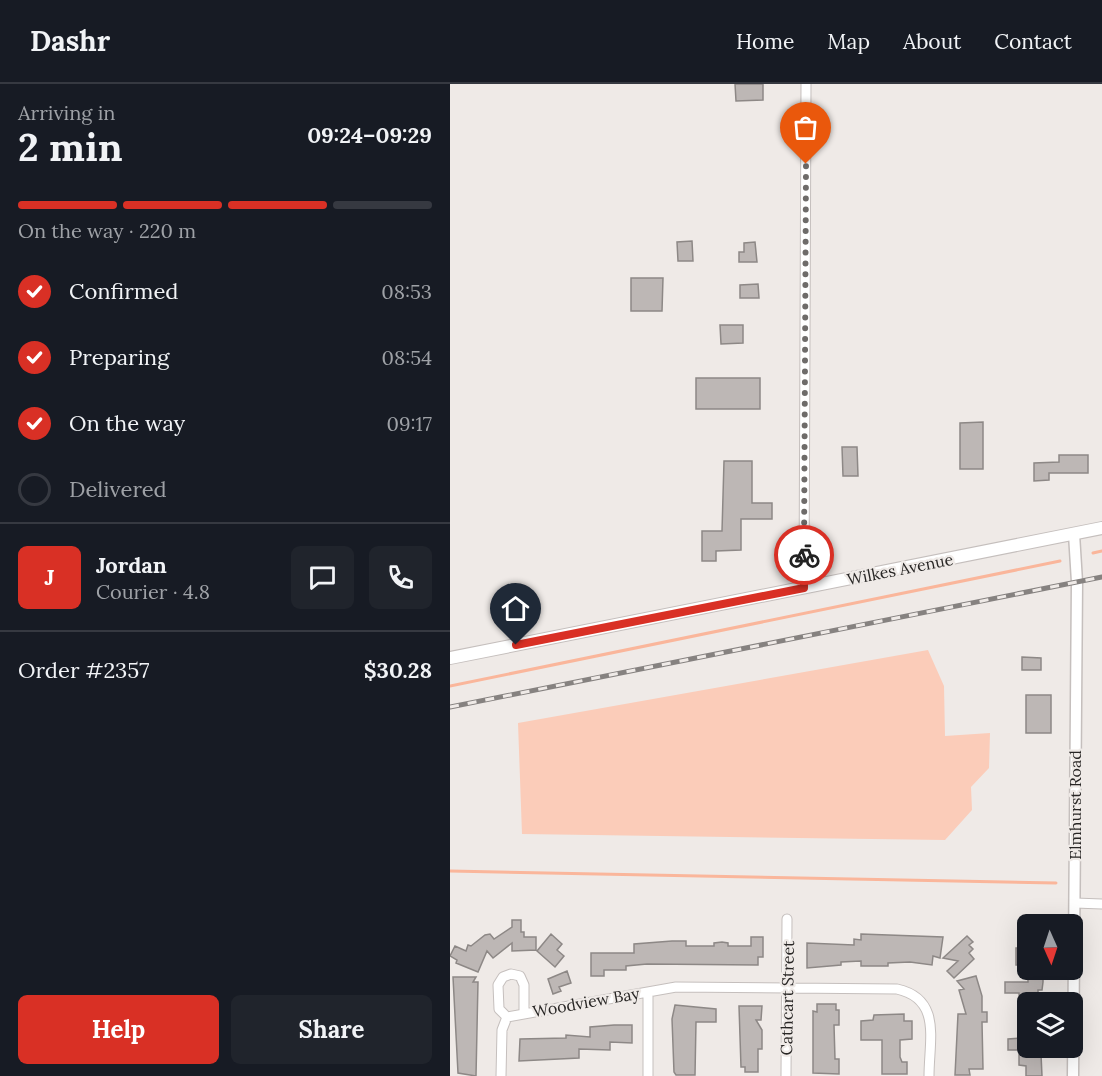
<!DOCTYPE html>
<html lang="en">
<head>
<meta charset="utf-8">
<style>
	body { margin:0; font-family:Lora,serif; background:#20242c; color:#f1f3f6; height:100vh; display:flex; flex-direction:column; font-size:22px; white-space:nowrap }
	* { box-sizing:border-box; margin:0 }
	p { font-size:20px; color:#9ea1a6 }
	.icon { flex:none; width:33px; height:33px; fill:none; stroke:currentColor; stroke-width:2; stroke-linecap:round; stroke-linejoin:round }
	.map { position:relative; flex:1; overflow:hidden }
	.side { display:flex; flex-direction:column; background:#171b24; width:450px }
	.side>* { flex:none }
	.needle { width:39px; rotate:177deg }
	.buttons { position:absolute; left:567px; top:830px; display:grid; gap:12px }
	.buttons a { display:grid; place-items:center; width:66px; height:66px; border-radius:9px; background:#171b24; box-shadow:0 6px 24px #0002; font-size:30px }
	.pin { position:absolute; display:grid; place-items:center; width:51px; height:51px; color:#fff; margin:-62px -26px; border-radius:50% 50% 50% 0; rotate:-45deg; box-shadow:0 0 6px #0007 }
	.pin .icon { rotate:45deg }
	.courier { position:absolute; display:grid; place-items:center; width:60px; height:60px; margin:-30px; border:4px solid #d93025; border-radius:50%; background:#fff; color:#222; box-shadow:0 2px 8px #0007 }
	.head em { font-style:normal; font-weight:700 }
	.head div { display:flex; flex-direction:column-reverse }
	.head { display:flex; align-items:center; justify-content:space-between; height:102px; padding:0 18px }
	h1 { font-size:39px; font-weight:700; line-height:45px }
	.bar { display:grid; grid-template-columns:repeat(4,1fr); gap:9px 6px; align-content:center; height:72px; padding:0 18px }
	.bar i { height:8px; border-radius:4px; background:#363941 }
	.bar .current { background:#d93025 }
	.bar p { grid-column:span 4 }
	.line { display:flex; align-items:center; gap:15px; padding:0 18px; border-top:2px solid #363941 }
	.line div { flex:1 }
	.round { display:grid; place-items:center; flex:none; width:63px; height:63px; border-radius:9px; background:#20242c }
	ol { padding:0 18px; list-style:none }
	li { display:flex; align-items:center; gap:18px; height:66px }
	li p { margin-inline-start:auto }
	li .icon { padding:6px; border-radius:50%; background:#d93025; color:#fff; stroke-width:4 }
	li:last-child { color:#9ea1a6 }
	li i { width:33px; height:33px; border:3px solid #363941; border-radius:50% }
	.primary-button { display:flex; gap:12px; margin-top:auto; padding:12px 18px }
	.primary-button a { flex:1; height:69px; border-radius:9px; background:#d93025; color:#fff; font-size:24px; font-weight:700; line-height:69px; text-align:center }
	.primary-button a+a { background:#20242c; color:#f1f3f6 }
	header { display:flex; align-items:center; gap:36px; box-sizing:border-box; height:84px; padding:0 30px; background:#171b24; border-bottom:2px solid #363941 }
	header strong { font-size:28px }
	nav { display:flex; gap:33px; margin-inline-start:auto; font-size:21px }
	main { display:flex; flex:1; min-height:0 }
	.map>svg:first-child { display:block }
</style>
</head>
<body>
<header>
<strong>Dashr</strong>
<nav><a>Home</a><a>Map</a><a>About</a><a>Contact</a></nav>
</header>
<main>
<section class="side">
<div class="head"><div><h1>2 min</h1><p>Arriving in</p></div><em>09:24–09:29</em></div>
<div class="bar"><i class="current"></i><i class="current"></i><i class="current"></i><i></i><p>On the way · 220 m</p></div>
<ol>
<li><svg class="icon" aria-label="check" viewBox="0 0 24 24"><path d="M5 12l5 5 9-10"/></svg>Confirmed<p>08:53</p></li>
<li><svg class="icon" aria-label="check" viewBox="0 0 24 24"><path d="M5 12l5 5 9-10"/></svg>Preparing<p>08:54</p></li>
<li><svg class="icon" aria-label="check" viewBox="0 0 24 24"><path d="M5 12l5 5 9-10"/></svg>On the way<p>09:17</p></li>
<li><i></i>Delivered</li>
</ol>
<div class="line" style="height:108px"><b class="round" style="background:#d93025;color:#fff">J</b><div><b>Jordan</b><p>Courier · 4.8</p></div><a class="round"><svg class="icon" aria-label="chat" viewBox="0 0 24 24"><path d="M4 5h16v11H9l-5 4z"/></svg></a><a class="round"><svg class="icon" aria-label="phone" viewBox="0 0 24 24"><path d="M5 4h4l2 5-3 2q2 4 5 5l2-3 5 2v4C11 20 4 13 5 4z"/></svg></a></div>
<div class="line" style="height:78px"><div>Order #2357</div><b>$30.28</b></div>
<div class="primary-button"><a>Help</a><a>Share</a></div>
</section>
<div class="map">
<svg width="652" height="992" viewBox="0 0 652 992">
	<rect width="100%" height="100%" fill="#efeae7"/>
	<path fill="#fbccb9" d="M478 566 494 602 495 652 540 649 539 684 521 703 522 726 495 756 72 750 68 639Z"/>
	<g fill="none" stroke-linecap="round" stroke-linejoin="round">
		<path stroke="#fab69b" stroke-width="3" d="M643 469 652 467
			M0 602 610 477
			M0 787 606 799"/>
	</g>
	<path fill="#bdb7b5" stroke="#8d8886" stroke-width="1.5" d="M285 0H313V16L286 17Z
		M242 157 243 177H228L227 158Z
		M305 158 307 178H289V168H294V159Z
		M181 194H213L212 227H181Z
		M308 200 309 214H290V201Z
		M270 241H293V259L271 260Z
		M246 294H310V325H246Z
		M533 338V385H510V339Z
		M392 363H407L408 392H393Z
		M609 371H638V389H599V396L584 397V379L609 378Z
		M274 377H302V419H322V435H291V466L266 467V477H252V447H272Z
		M572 573 591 574V586H572Z
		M576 611H601V649H576Z
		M62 836H71V848H74V853H86V866L62 867V859L43 874 37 867 28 888 6 879 7 876 0 872 5 862 16 867 18 861 21 862 35 851 40 850 44 855 62 843Z
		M101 850 112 860 107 866 114 872 105 883 87 867Z
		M411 850 493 853 490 874 483 872 482 881 460 878 438 879V882H411V877L391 878V881L357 884V859L404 861V855L411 856Z
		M517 852 523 858 519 861 523 865 519 869 524 875 504 894 497 887 508 877 493 874Z
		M301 853H313V873H308V881L197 880 176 882V886H154V892H141V869H184V860L222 857H236V862H264V859L272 858 278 859V862H301Z
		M566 864H578V881H566Z
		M578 885H593V898L592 906H588V918H578V936H570L569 909H555V898H578Z
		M117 887 121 899 109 903 111 907 103 910 98 895Z
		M526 892 532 912V928H537V938H532L533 985H519L520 991H505L508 930H516L509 906 514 905 507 897Z
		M3 893H26L23 898H28L26 992 8 989Z
		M367 920H386V926H389V941H384L385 975H389V990L363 989V927L367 928Z
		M225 921 266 925V938H246L245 991H226L224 988 222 935Z
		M289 922H312L311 936H306L312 946V965H308V988H295V983H291Z
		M454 930V937H462V955L450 956V973L452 978H457V990H432V956H411V937L423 936 424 931Z
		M164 941H182V959L160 958V966L129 965V974L69 977 70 955 116 954V951L140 953V943Z
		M570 954V966H558V955Z
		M569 969 591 970 592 992H576V982L569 981Z"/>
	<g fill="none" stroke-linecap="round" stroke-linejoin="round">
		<defs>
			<path id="minor" d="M354 504 356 0
				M625 819 652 820
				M198 908V992
				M57 933 49 925 48 901 53 893 61 890 70 892 74 901V929
				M51 992 52 946 57 933 226 903 447 905C492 915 479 956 479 992
				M336 992 337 835"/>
			<path id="tertiary" d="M623 992 627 498 624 450"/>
			<path id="secondary" d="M0 574 652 444"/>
		</defs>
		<use href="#minor" stroke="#c5bfbd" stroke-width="11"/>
		<use href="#tertiary" stroke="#c5bfbd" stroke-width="13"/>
		<use href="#secondary" stroke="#c5bfbd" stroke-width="14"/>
		<use href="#minor" stroke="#fff" stroke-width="9"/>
		<use href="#tertiary" stroke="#fff" stroke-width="10"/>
		<use href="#secondary" stroke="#fff" stroke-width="12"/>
		<defs>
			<path id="rail" d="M0 623 652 493"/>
		</defs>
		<use href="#rail" stroke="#868280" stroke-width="5"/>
		<use href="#rail" stroke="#efeae7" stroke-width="3" stroke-dasharray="9" stroke-linecap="butt"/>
	</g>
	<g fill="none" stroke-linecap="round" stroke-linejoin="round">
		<path stroke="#6e6b69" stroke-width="6" stroke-dasharray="0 10.8" d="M354 471 356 80"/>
		<path stroke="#d93025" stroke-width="8" d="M66 561 354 504V471"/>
	</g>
	<g text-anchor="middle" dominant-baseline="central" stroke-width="4.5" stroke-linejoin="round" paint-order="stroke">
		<g font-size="16" fill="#282625" stroke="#efeae7">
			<text transform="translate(450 485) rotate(-11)">Wilkes Avenue</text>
			<text transform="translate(625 721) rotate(-90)">Elmhurst Road</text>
			<text transform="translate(337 914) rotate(-89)">Cathcart Street</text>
			<text transform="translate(136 918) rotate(-10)">Woodview Bay</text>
		</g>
	</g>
</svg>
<div class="buttons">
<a><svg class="needle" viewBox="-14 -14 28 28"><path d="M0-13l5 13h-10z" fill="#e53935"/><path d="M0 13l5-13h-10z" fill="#9ea1a6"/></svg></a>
<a><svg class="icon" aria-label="layers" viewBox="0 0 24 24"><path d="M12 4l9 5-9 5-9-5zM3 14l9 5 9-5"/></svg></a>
</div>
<div class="pin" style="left:356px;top:80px;background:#ea580c"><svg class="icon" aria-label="bag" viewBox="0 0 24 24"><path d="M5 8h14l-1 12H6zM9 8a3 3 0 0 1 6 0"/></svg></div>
<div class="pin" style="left:66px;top:561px;background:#1f2937"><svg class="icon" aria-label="home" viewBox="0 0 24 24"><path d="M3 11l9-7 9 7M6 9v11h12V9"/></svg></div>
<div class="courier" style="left:354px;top:471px"><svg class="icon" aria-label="bike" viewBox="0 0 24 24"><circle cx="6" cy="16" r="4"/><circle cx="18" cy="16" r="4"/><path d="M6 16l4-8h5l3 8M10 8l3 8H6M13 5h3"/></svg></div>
</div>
</main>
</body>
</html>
